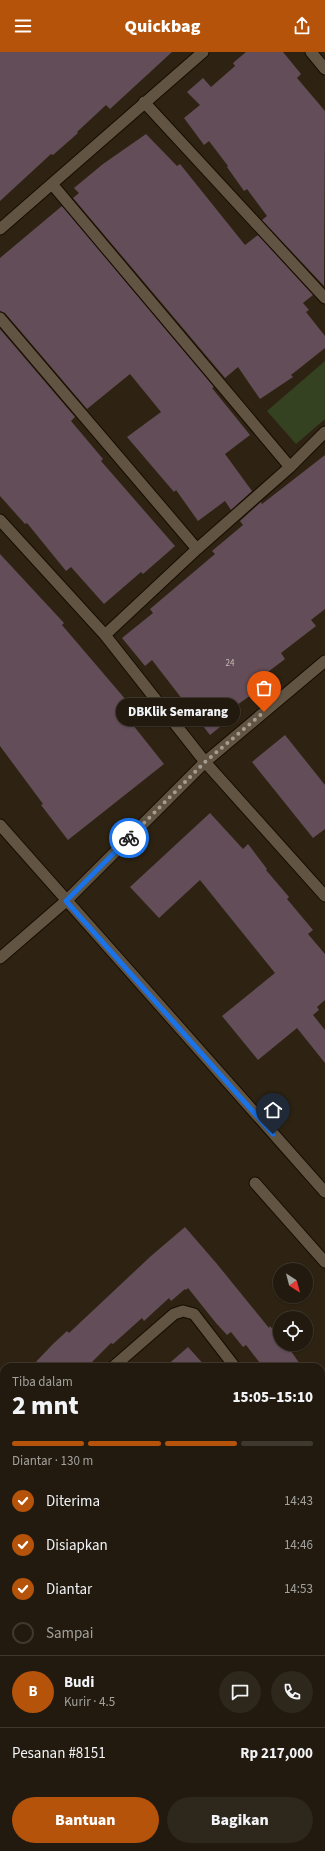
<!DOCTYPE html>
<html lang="id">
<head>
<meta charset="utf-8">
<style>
	body { margin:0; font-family:"Source Sans 3",sans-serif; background:#2e271c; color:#f1f3f6; height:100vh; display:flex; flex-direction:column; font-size:15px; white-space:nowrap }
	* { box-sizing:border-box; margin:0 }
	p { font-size:13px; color:#a2a19e }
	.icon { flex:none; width:22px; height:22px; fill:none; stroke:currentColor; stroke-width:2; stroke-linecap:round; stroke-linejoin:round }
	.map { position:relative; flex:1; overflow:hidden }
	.panel { position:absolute; left:0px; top:1311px; width:325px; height:488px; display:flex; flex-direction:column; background:#221a0e; border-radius:12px 12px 0 0; box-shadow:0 1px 3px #0004,0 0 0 1px #3f382e }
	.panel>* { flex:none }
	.needle { width:26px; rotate:144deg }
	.tools { position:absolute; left:273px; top:1211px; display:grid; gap:8px }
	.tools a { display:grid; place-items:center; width:40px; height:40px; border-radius:50%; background:#221a0e; box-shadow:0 1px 3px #0004,0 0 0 1px #3f382e; font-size:20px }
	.pin { position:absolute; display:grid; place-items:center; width:34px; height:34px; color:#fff; margin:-41px -17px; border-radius:50% 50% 50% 0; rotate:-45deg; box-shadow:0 0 4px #0007 }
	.pin .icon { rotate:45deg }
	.courier { position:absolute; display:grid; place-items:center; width:40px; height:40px; margin:-20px; border:3px solid #1a73e8; border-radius:50%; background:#fff; color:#222; box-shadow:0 1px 5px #0007 }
	.bubble { position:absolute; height:28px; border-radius:14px; background:#221a0e; box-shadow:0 1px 3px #0004,0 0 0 1px #3f382e; font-size:13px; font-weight:800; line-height:28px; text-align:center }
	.overview em { font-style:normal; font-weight:800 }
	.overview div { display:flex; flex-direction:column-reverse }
	.overview { display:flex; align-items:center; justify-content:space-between; height:68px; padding:0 12px }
	h1 { font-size:26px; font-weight:800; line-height:30px }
	.bar { display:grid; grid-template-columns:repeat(4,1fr); gap:6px 4px; align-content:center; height:48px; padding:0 12px }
	.bar i { height:5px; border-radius:3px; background:#3f382e }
	.bar .selected { background:#b45309 }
	.bar p { grid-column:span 4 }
	.line { display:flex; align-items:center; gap:10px; padding:0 12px; border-top:1px solid #3f382e }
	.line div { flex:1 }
	.round { display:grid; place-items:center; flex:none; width:42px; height:42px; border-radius:21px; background:#2e271c }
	ol { padding:0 12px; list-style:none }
	li { display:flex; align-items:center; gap:12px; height:44px }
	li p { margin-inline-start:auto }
	li .icon { padding:4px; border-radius:50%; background:#b45309; color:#fff; stroke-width:4 }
	li:last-child { color:#a2a19e }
	li i { width:22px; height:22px; border:2px solid #3f382e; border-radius:50% }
	.button { display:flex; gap:8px; margin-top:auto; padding:8px 12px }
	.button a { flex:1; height:46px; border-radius:24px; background:#b45309; color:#fff; font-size:16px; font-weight:800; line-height:46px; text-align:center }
	.button a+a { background:#2e271c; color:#f1f3f6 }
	header { display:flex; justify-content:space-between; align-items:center; height:52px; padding:0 12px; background:#b45309; color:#fff; font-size:18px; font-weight:800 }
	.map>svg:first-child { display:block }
</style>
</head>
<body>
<header><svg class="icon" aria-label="menu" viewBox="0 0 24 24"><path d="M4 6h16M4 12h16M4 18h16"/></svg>Quickbag<svg class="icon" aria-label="share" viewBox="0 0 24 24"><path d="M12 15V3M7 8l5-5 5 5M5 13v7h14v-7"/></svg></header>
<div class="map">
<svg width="325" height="1799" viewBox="0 0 325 1799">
	<rect width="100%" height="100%" fill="#2e2312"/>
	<path fill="#344221" d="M325 309V367L296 392 267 359Z"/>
	<path fill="#624d58" d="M0 0H172L110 57 106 53 77 80 78 81 53 103 51 102 0 149Z
		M246 0H283L301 22 297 26 325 59 324 234 262 168 267 164 247 137 244 139 227 115 228 114 209 89 204 93 184 66 200 53 187 40 203 26 211 35 235 14 233 11Z
		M146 82 177 114 180 112 245 193 258 183 313 243 303 251 309 258 306 260 325 284V296L291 323 293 325 260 347 238 315 225 326 73 146 79 141 74 136 103 112Z
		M62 154 214 335 212 336 250 383 225 402 252 439 231 458 225 449 198 469 176 438 174 440 127 385 161 360 130 322 87 357 5 261 0 259V206Z
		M0 277 75 365 71 369 103 407 101 409 175 494 143 522 141 520 104 552 71 515 66 519 27 471 25 472 0 444Z
		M325 403V557L311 568 316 574 281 601 285 607 260 626 265 633 237 653 241 658 210 683 152 608 145 614 122 586 153 561 150 557 215 502 212 499 243 473 240 469 261 450 262 452Z
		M0 502 64 571 62 573 138 662 129 668 164 712 68 788 41 753 43 752 0 694Z
		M285 683 325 733V777L313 786 252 710Z
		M210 761 243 797 248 792 267 817 266 818 289 845 287 847 313 878 308 882 325 902V948L317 955 319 958 313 963 325 978V1011L297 976 258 1008 222 964 275 921 200 828 159 866 130 835Z
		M185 1175 217 1212 269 1276 270 1274 280 1286V1292H286L302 1315H263L246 1293 243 1295 231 1280 227 1283 216 1271 188 1236 186 1238 185 1237 171 1249 169 1246 144 1269 142 1266 113 1292 111 1291 87 1315H31L53 1292 67 1279 69 1281 151 1204Z
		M188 1295 206 1315H165Z"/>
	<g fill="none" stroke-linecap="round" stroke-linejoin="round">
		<defs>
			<path id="minor" d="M311 0 325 17
				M144 50 325 246
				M52 132 290 415
				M0 177 203 0
				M0 266 197 497
				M0 468 105 583 205 710 325 844
				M105 583 197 497 290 415 325 380
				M0 773 325 1140
				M0 906 66 849 205 710 325 609
				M255 1131 325 1210
				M113 1315 174 1262 183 1259 194 1262 235 1315
				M0 1413 4 1409
				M0 1456 4 1453
				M0 1495 4 1500
				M0 1768 4 1772
				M321 1794 325 1786
				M26 1795 30 1799"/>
		</defs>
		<use href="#minor" stroke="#160c01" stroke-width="13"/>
		<use href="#minor" stroke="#615442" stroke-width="11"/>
	</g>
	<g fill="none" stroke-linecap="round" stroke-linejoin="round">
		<path stroke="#a69d91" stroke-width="4" stroke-dasharray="0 7.2" d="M129 786 205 710 264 660"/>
		<path stroke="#1a73e8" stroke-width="5" d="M129 786 66 849 273 1082"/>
	</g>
	<g text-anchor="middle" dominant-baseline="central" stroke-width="3.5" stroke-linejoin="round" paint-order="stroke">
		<g font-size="9" fill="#c6bab6">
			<text x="230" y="611">24</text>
		</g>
	</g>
</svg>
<div class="tools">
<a><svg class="needle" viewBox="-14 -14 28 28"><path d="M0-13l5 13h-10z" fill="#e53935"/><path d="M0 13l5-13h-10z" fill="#a2a19e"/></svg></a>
<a><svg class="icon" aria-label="locate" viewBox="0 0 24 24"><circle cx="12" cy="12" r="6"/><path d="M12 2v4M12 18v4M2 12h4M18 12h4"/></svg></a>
</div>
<div class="pin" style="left:264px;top:660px;background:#ea580c"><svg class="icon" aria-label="bag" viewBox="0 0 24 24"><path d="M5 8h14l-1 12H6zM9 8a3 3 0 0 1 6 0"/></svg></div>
<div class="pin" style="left:273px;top:1082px;background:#1f2937"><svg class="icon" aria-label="home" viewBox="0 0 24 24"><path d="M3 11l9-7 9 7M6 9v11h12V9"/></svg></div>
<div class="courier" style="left:129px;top:786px"><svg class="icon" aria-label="bike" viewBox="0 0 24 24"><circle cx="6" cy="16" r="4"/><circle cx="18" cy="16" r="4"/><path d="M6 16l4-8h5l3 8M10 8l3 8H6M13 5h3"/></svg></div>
<div class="bubble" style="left:116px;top:646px;width:124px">DBKlik Semarang</div>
<section class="panel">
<div class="overview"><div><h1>2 mnt</h1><p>Tiba dalam</p></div><em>15:05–15:10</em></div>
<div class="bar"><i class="selected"></i><i class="selected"></i><i class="selected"></i><i></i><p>Diantar · 130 m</p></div>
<ol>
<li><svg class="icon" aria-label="check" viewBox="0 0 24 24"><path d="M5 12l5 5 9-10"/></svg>Diterima<p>14:43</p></li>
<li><svg class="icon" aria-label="check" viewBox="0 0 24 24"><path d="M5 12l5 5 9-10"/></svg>Disiapkan<p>14:46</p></li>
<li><svg class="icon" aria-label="check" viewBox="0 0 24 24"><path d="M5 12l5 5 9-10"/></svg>Diantar<p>14:53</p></li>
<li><i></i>Sampai</li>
</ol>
<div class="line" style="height:72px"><b class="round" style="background:#b45309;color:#fff">B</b><div><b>Budi</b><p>Kurir · 4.5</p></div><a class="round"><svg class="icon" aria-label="chat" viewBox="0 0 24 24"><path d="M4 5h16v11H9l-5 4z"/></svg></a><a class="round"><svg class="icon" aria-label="phone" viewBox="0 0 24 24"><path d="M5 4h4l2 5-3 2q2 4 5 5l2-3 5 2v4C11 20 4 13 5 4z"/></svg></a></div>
<div class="line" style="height:52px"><div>Pesanan #8151</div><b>Rp 217,000</b></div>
<div class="button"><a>Bantuan</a><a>Bagikan</a></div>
</section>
</div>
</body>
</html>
